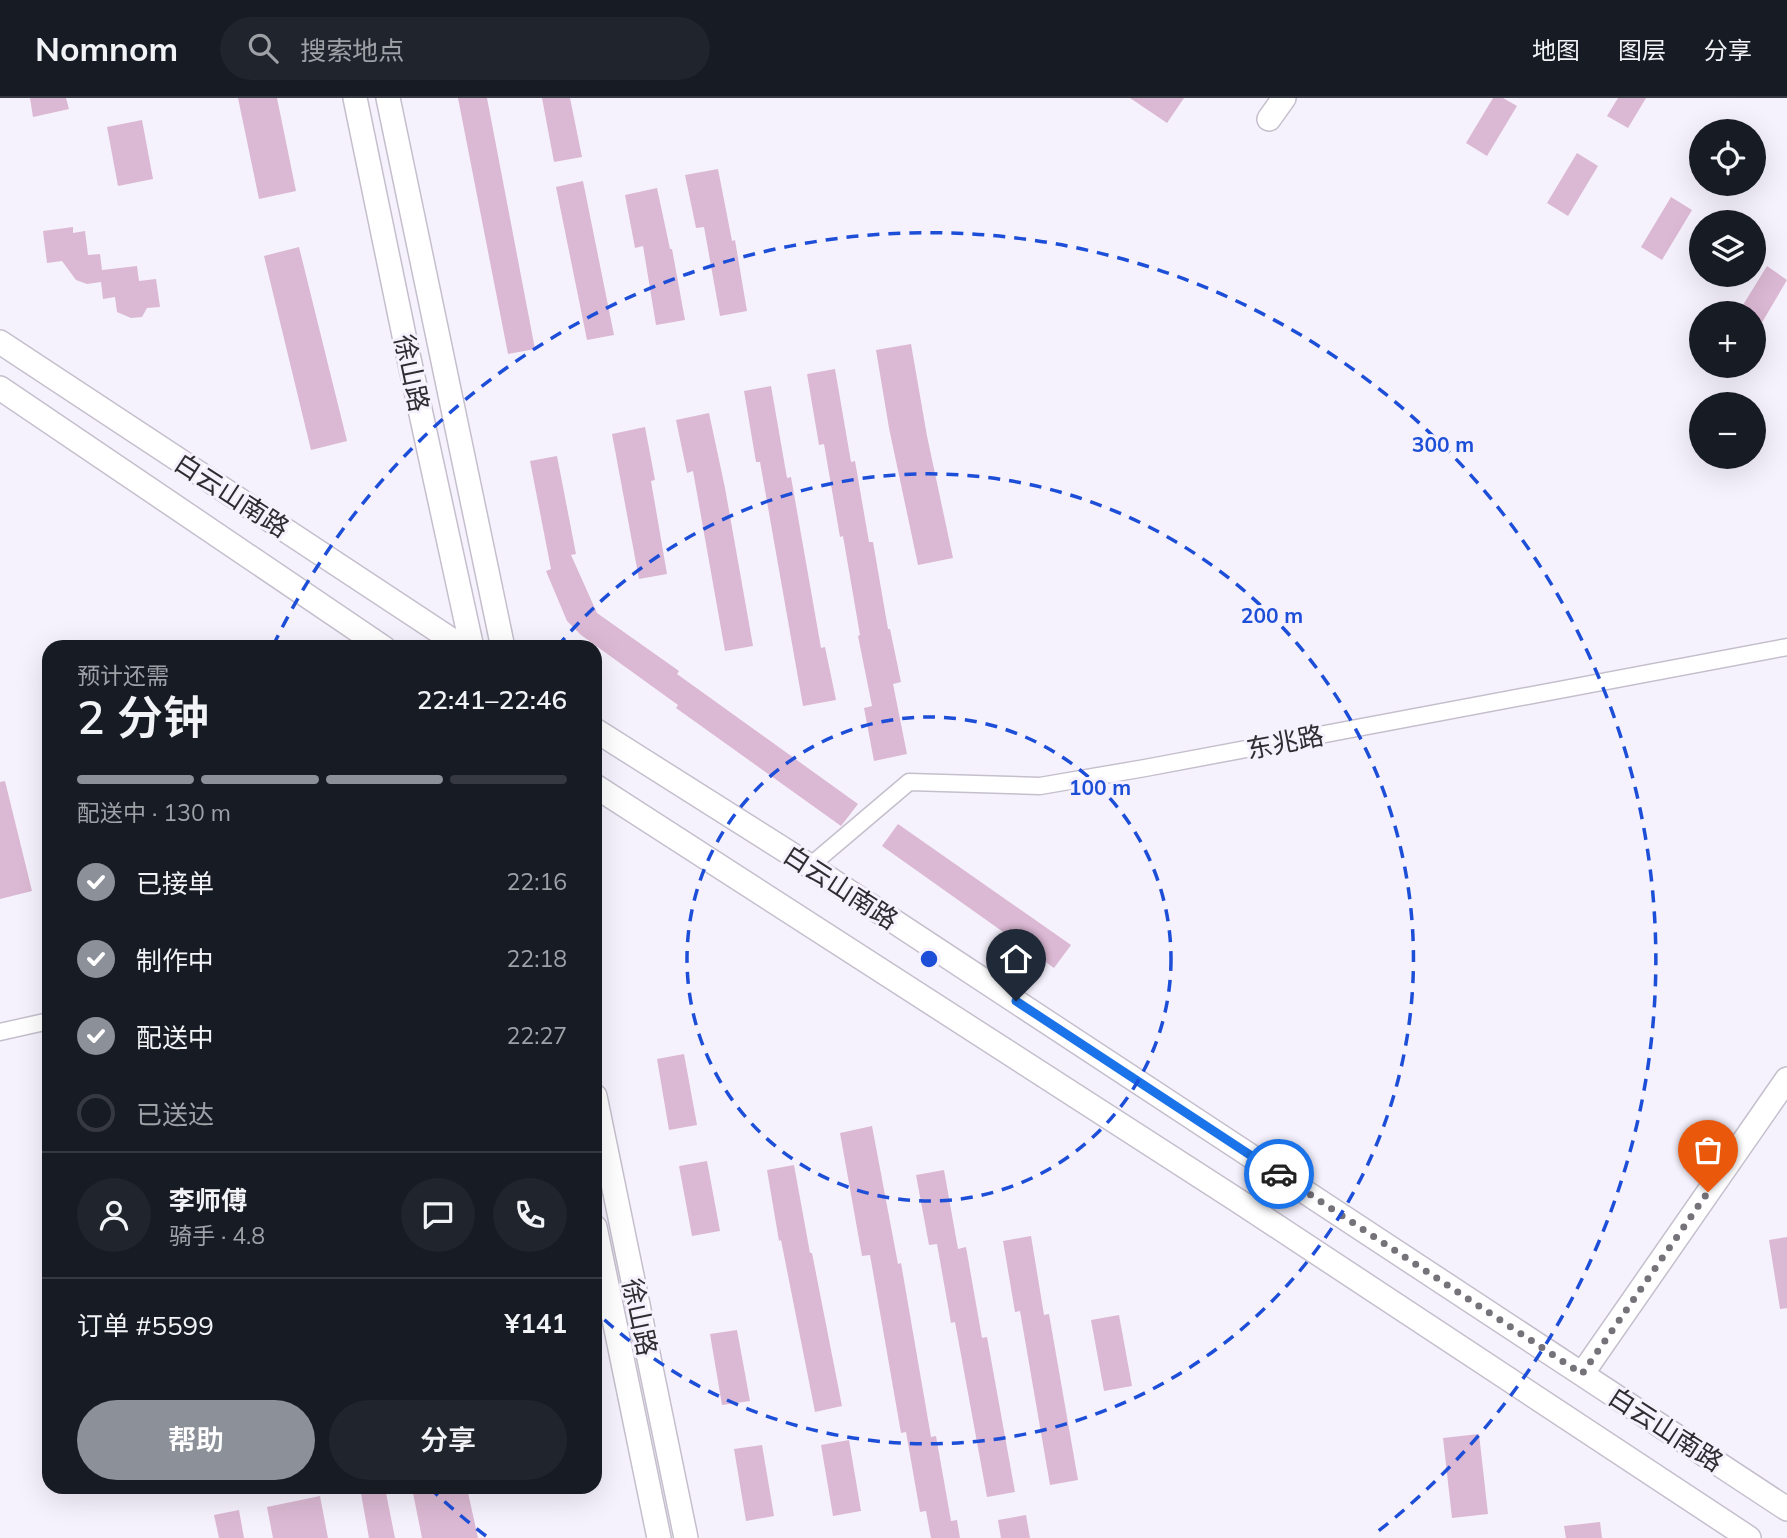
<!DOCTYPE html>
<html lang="zh">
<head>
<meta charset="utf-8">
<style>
	body { margin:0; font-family:Mulish,"Noto Sans SC",sans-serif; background:#20242c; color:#f1f3f6; height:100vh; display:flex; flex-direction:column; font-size:26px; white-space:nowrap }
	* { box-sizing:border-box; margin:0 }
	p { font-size:23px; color:#9ea1a6 }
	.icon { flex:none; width:38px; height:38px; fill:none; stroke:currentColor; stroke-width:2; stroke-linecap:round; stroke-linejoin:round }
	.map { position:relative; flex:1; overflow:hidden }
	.panel { position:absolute; left:42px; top:542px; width:560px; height:854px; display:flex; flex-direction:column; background:#171b24; border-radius:21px; box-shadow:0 7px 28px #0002 }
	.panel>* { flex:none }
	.tools { position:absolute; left:1689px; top:21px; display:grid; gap:14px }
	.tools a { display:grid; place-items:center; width:77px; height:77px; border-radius:50%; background:#171b24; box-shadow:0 7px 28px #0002; font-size:35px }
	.pin { position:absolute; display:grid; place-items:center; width:60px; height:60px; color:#fff; margin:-72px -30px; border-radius:50% 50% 50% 0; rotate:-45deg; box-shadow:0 0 7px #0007 }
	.pin .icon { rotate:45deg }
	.courier { position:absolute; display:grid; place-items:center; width:70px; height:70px; margin:-35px; border:5px solid #1a73e8; border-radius:50%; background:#fff; color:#222; box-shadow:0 2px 9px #0007 }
	.head em { font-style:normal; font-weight:600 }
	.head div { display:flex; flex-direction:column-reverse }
	.head { display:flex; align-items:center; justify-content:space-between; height:119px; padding:0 35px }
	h1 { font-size:46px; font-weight:600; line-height:52px }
	.bar { display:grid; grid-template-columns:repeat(4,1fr); gap:10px 7px; align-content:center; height:84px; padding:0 35px }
	.bar i { height:9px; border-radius:5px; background:#363941 }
	.bar .current { background:#8c9099 }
	.bar p { grid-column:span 4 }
	.line { display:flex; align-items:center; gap:18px; padding:0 35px; border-top:2px solid #363941 }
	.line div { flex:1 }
	.round { display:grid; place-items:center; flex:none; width:74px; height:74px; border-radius:37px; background:#20242c }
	ol { padding:0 35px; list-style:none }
	li { display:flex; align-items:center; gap:21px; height:77px }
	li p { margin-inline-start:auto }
	li .icon { padding:7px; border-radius:50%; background:#8c9099; color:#fff; stroke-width:4 }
	li:last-child { color:#9ea1a6 }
	li i { width:38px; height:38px; border:4px solid #363941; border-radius:50% }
	.button { display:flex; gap:14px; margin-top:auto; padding:14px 35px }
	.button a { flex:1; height:80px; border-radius:42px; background:#8c9099; color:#fff; font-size:28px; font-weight:600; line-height:80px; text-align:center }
	.button a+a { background:#20242c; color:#f1f3f6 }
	header { display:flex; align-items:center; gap:42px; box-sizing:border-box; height:98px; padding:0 35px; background:#171b24; border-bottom:2px solid #363941 }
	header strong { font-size:33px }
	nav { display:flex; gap:38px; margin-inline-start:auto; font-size:24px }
	.search { width:490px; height:63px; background:#20242c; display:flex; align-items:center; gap:18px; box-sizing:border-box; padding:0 24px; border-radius:38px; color:#9ea1a6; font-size:26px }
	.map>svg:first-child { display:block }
</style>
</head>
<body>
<header>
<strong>Nomnom</strong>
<div class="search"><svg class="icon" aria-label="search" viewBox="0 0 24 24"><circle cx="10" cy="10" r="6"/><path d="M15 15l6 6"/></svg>搜索地点</div>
<nav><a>地图</a><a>图层</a><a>分享</a></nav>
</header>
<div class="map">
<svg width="1787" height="1440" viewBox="0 0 1787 1440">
	<rect width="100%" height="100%" fill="#f6f2fd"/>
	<path fill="#dbb8d3" d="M30 0H66L69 11 33 19Z
		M238 0H277L296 93 259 101Z
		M458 0H487L535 251 508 256Z
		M542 0H570L582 59 554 64Z
		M1130 0H1184L1167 25Z
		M1493 0H1503L1517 8 1487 58 1466 45Z
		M1618 0H1646L1628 30 1607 18Z
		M142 22 153 81 118 88 107 29Z
		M1577 55 1598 68 1568 118 1547 105Z
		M718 71 732 143 735 142 747 213 720 218 704 129 696 130 685 77Z
		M583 83 614 237 587 242 556 89Z
		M657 90 670 151H672L685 222 656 227 643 148 635 150 625 97Z
		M1671 99 1692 112 1662 162 1641 149Z
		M73 129V135L85 133 88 157 100 156 102 172 137 168 139 183 156 181 160 209 147 210 142 219 131 220 117 214 115 199 103 201 101 184 87 186 76 182 62 163 47 165 43 133Z
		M299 149 347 343 311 352 264 158Z
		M1767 168 1787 182 1754 238V215H1738Z
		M911 246 927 338 953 460 918 467 889 330 876 252Z
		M835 271 851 364 855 363 869 444H873L888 531H890L901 584 893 586 907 656 874 663 864 610 872 608 858 538 860 537 843 438 840 439 824 346 819 347 807 276Z
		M771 288 787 380 791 379 821 550 825 549 836 602 803 608 760 364H756L744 293Z
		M709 315 725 390 753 548 725 553 693 373 687 375 676 322Z
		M645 329 655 382 651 383 667 476 639 481 612 336Z
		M557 358 576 456 571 457 597 515 679 573 677 576 858 706 841 728 676 610 678 607 581 537 567 523 546 473 551 471 530 363Z
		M5 683 32 793 0 801V684Z
		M898 726 1071 847 1054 870 882 748Z
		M684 956 697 1027 669 1032 657 961Z
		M872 1028 898 1166 901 1165 931 1339 936 1338 951 1423 957 1422 960 1440H931L926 1413 920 1414 906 1334 901 1335 870 1157 862 1158 840 1035Z
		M707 1063 720 1133 692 1138 679 1068Z
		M794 1067 810 1155H812L842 1308 815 1314 781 1142 779 1143 767 1072Z
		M944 1072 958 1151 966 1149 982 1240 987 1239 1015 1394 987 1399 955 1224 951 1225 937 1146 929 1147 916 1077Z
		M1031 1138 1044 1217 1049 1216 1078 1382 1050 1387 1020 1213 1015 1214 1003 1143Z
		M1787 1139V1210L1780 1211 1769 1142Z
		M1119 1217 1132 1288 1104 1293 1091 1222Z
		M737 1232 750 1303 722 1307 710 1236Z
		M1479 1336 1488 1416 1452 1420 1443 1340Z
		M849 1342 861 1413 833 1418 821 1347Z
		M762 1347 774 1418 746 1423 734 1351Z
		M360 1390H385L395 1440H369Z
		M412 1390H467L478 1440H422Z
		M320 1398 328 1440H273L267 1409Z
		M239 1412 244 1440H219L214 1417Z
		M1026 1417 1030 1440H1001L998 1422Z
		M1600 1424 1602 1440H1566L1564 1428Z"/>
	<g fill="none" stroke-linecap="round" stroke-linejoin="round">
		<defs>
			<path id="street" d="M810 768 909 684 1040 688 1145 670 1787 549
				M0 934 49 923"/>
			<path id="secondary" d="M355 0 406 247 472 550
				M388 0 503 550
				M1269 21 1284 0
				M0 244 464 550
				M0 290 384 550
				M595 632 810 768 1787 1411
				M595 688 1237 1102 1749 1440
				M595 998 686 1440
				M595 1129 659 1440
				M1582 1276 1787 981"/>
		</defs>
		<use href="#street" stroke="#c5bfcd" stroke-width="19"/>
		<use href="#secondary" stroke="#c5bfcd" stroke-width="26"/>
		<use href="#street" stroke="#fff" stroke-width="16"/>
		<use href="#secondary" stroke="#fff" stroke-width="23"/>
	</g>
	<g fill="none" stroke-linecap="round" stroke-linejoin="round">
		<path stroke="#757279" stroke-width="7" stroke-dasharray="0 12.6" d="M1279 1076 1582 1276 1708 1094"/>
		<path stroke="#1a73e8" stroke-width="9" d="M1016 903 1279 1076"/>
	</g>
	<g fill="none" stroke="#1d4ed8" stroke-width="3.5" stroke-dasharray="12 9">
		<circle cx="929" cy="861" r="242"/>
		<path d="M557 549A485 485 0 1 1 595 1213"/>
		<path d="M486 1438A727 727 0 0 1 433 1393M273 548A727 727 0 1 1 1372 1438"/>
	</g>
	<g text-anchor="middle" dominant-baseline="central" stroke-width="6" stroke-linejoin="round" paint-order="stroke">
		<g font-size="26" fill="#2f2d32" stroke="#f6f2fd">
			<text transform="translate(412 275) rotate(78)">徐山路</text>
			<text transform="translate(232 397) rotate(33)">白云山南路</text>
			<text transform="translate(1285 644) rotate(-11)">东兆路</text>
			<text transform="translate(841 789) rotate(33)">白云山南路</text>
			<text transform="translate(640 1219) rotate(78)">徐山路</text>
			<text transform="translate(1666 1331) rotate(33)">白云山南路</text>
		</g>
	</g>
	<circle cx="929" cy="861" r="10" fill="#1d4ed8" stroke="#f6f2fd" stroke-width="3.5"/>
	<g font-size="21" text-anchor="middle" font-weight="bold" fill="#1d4ed8" stroke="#f6f2fd" stroke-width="6" stroke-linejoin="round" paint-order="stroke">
		<text x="1443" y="354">300 m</text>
		<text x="1272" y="525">200 m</text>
		<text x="1100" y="697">100 m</text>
	</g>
</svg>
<div class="tools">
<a><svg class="icon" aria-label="locate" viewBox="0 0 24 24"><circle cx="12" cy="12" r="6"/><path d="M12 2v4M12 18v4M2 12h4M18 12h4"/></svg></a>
<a><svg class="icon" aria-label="layers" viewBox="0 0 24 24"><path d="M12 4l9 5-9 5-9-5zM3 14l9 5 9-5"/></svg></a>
<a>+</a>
<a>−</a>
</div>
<div class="pin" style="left:1708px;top:1094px;background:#ea580c"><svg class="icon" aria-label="bag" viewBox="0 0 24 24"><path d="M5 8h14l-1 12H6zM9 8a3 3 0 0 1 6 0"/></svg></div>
<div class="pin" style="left:1016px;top:903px;background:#1f2937"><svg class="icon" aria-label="home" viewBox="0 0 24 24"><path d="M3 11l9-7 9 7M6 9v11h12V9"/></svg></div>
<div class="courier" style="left:1279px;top:1076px"><svg class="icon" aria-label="car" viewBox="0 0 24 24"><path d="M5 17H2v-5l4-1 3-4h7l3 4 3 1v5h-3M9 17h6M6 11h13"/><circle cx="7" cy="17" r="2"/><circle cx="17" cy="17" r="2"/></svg></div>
<section class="panel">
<div class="head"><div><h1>2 分钟</h1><p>预计还需</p></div><em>22:41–22:46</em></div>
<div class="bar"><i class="current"></i><i class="current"></i><i class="current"></i><i></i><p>配送中 · 130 m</p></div>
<ol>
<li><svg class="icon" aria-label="check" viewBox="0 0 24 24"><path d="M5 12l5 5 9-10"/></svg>已接单<p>22:16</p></li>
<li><svg class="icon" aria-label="check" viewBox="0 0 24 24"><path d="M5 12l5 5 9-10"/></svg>制作中<p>22:18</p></li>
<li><svg class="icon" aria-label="check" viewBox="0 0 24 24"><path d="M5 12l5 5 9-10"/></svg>配送中<p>22:27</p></li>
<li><i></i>已送达</li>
</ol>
<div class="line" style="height:126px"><a class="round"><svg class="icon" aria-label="person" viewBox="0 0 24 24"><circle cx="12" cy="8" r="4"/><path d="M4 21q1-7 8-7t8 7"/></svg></a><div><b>李师傅</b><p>骑手 · 4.8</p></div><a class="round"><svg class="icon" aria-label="chat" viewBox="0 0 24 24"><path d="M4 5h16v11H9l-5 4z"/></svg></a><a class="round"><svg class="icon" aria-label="phone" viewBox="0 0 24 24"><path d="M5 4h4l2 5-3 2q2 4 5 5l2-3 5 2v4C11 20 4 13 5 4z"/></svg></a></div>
<div class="line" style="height:91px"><div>订单 #5599</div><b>¥141</b></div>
<div class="button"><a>帮助</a><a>分享</a></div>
</section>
</div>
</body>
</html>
